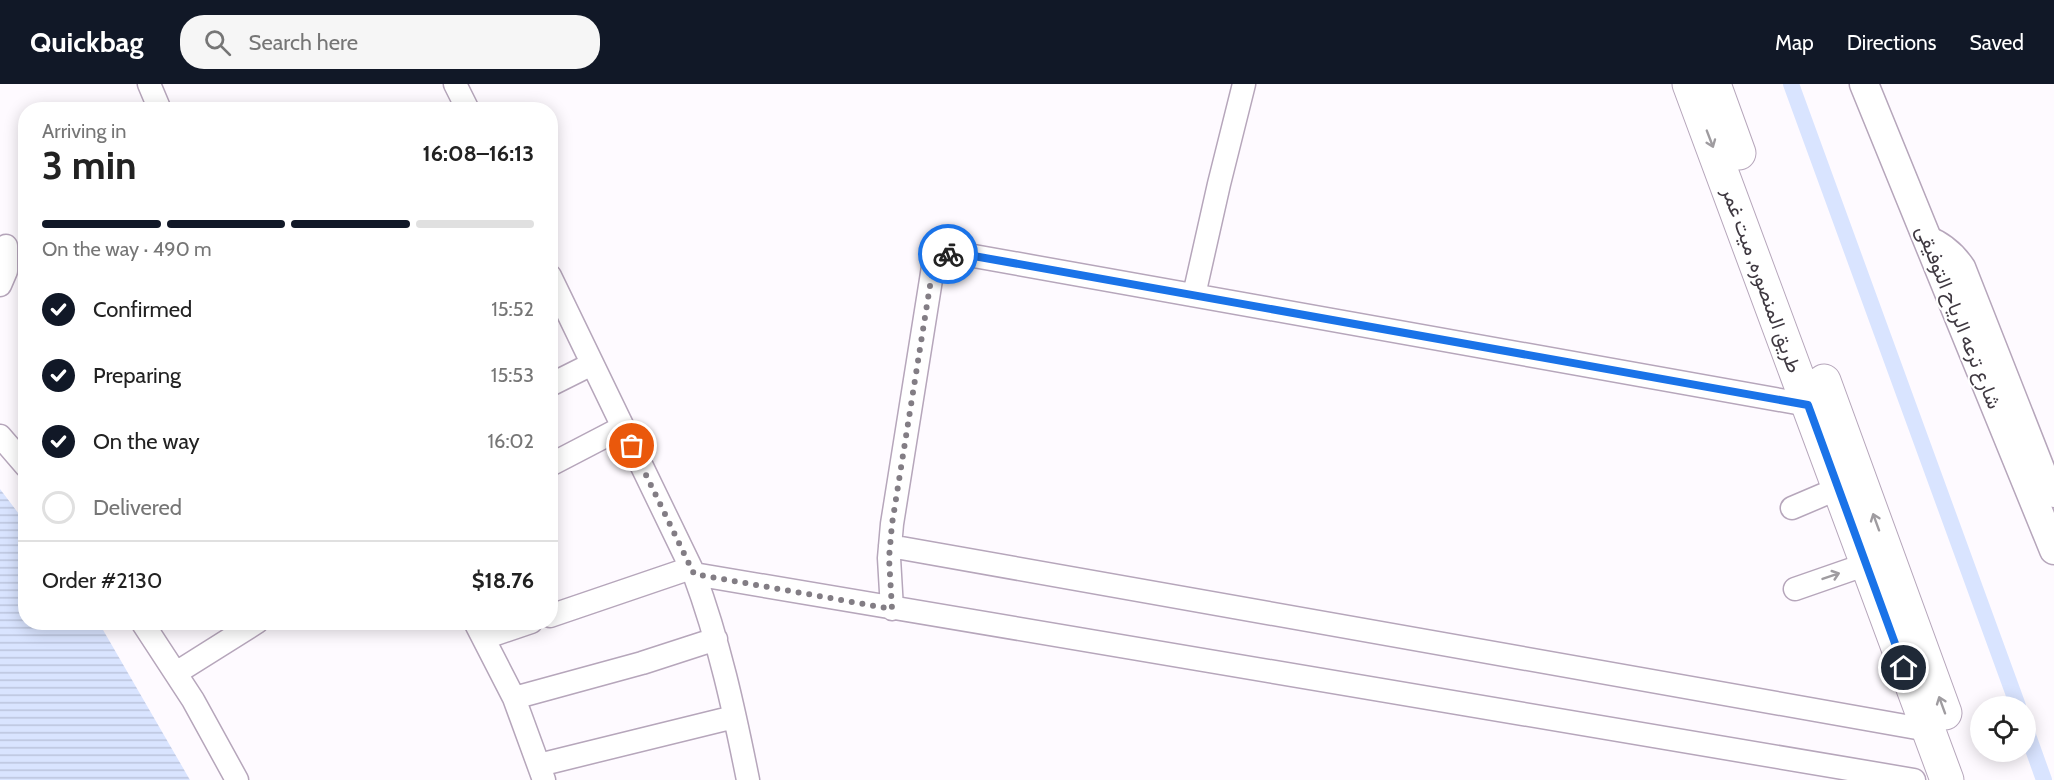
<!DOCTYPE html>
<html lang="en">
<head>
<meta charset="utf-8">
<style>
	body { margin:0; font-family:Cabin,Vazirmatn,sans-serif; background:#f6f6f6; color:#222; height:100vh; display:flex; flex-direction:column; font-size:22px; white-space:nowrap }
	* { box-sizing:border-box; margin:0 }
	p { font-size:20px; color:#767676 }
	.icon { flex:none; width:33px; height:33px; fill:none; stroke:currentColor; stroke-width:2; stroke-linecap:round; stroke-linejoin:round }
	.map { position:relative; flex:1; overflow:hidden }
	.drawer { position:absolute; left:18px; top:18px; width:540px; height:528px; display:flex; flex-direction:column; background:#fff; border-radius:24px; box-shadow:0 3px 15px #0003 }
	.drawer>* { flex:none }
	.controls { position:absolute; left:1970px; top:612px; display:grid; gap:12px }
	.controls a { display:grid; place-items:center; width:66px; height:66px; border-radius:50%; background:#fff; box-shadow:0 3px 15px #0003; font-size:30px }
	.pin { position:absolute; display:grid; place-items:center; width:51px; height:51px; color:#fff; margin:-26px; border:3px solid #fff; border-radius:50%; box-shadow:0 2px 6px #0007 }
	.courier { position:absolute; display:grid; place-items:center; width:60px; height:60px; margin:-30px; border:4px solid #1a73e8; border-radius:50%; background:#fff; color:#222; box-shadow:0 2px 8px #0007 }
	.overview em { font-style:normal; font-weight:700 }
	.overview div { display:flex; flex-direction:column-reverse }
	.overview { display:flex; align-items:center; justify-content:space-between; height:102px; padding:0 24px }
	h1 { font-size:39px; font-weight:700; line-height:45px }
	.bar { display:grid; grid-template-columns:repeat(4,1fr); gap:9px 6px; align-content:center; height:72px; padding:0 24px }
	.bar i { height:8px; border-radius:4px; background:#e0e0e0 }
	.bar .current { background:#111827 }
	.bar p { grid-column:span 4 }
	.line { display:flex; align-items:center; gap:15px; padding:0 24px; border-top:2px solid #e0e0e0 }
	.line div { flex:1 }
	ol { padding:0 24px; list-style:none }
	li { display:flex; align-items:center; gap:18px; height:66px }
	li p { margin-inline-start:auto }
	li .icon { padding:6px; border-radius:50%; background:#111827; color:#fff; stroke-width:4 }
	li:last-child { color:#767676 }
	li i { width:33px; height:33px; border:3px solid #e0e0e0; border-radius:50% }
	header { display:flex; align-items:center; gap:36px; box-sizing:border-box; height:84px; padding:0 30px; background:#111827; color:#fff }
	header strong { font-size:28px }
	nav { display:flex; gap:33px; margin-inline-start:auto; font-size:21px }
	.search { width:420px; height:54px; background:#f6f6f6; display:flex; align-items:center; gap:15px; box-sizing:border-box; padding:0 21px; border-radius:24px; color:#767676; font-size:22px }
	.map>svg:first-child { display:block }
</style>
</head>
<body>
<header>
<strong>Quickbag</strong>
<div class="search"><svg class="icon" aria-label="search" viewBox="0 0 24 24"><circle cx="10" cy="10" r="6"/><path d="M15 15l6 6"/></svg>Search here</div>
<nav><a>Map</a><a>Directions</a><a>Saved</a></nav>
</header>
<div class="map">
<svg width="2054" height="696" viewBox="0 0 2054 696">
	<defs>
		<pattern id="water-rules" width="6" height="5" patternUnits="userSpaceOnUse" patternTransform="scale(1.5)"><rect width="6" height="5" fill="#d9e4ff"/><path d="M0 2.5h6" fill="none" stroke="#bbc4dc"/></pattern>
	</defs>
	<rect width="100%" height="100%" fill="#fefaff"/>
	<path fill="url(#water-rules)" d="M0 405 25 438 26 538 99 539 190 696H0Z"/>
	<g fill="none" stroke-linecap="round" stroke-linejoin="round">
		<path stroke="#d9e4ff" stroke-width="16" d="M1791 0 2018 622
			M2025 643 2044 696"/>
		<defs>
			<path id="minor" d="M149 0 160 26
				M455 0 468 26
				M1927 153C1943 159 1954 168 1964 183L2054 412
				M550 192 694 490C719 557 734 626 748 696
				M0 201 6 187V162
				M1194 211 1219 100 1244 0
				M550 301 592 280
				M0 352 26 382
				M550 381 623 343
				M1792 424 1839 404
				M890 462 1928 646
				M694 490 1914 696
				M1795 505 1867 480
				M892 525 889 474 892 440 933 183C939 173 946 169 957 169L1808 321
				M550 532 691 484
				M142 538 193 616 237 696
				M475 538 514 614 544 696
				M484 554 531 538
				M176 589 257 538
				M514 614 642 579 716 555
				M539 681 734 633"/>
			<path id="major" d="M1864 0 2054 466"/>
			<path id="highway" d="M1689 0 1947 696
				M1714 0 1739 69
				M1824 297 1945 629"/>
		</defs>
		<use href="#minor" stroke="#b6a6bb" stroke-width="25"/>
		<use href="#major" stroke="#b6a6bb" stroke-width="31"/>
		<use href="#highway" stroke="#b6a6bb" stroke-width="35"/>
		<use href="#minor" stroke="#fff" stroke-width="22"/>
		<use href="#major" stroke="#fff" stroke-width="28"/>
		<use href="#highway" stroke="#fff" stroke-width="33"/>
	</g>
	<defs><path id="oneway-shaft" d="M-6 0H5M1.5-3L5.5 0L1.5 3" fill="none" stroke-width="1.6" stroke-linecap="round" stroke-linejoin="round" transform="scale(1.5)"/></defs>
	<g stroke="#9f9ca0">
		<use href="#oneway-shaft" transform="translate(1710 55) rotate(69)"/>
		<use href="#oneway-shaft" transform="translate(1876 438) rotate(-110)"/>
		<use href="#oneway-shaft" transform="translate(1831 492) rotate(-19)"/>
		<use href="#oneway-shaft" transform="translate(1942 621) rotate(-110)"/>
	</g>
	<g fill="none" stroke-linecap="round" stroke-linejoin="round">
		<path stroke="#827d84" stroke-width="6" stroke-dasharray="0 10.8" d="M632 362 694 490 892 525 889 474 892 440 933 183 937 176 948 170"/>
		<path stroke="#1a73e8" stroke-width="8" d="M948 170 957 169 1808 321 1904 584"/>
	</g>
	<g text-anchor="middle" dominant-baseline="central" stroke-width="4.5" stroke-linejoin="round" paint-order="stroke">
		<g font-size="20" fill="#3f3941" stroke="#fff">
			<text transform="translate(1762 196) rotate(70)">طريق المنصوره, ميت غمر</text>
			<text transform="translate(1959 233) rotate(68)">شارع ترعه الرياح التوفيقى</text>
		</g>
	</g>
</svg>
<div class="controls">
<a><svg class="icon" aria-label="locate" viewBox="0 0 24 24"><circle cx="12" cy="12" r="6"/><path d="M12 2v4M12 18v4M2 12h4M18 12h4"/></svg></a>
</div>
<div class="pin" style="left:632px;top:362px;background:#ea580c"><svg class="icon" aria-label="bag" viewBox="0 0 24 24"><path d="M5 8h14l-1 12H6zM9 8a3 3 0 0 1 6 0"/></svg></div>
<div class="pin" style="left:1904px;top:584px;background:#1f2937"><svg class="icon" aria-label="home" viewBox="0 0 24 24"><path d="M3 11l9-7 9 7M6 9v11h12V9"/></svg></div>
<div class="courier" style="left:948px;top:170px"><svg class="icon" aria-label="bike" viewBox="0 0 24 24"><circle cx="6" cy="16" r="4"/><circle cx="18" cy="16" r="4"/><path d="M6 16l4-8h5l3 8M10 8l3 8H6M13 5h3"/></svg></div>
<section class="drawer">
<div class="overview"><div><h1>3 min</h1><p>Arriving in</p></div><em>16:08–16:13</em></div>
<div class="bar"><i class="current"></i><i class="current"></i><i class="current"></i><i></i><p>On the way · 490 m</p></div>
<ol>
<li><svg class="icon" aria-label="check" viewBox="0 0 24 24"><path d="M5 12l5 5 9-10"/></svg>Confirmed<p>15:52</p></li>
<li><svg class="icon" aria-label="check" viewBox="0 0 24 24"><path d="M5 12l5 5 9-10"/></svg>Preparing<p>15:53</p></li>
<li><svg class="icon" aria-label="check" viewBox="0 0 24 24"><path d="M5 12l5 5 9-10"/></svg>On the way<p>16:02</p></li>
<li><i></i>Delivered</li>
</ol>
<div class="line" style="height:78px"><div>Order #2130</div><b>$18.76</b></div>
</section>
</div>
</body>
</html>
